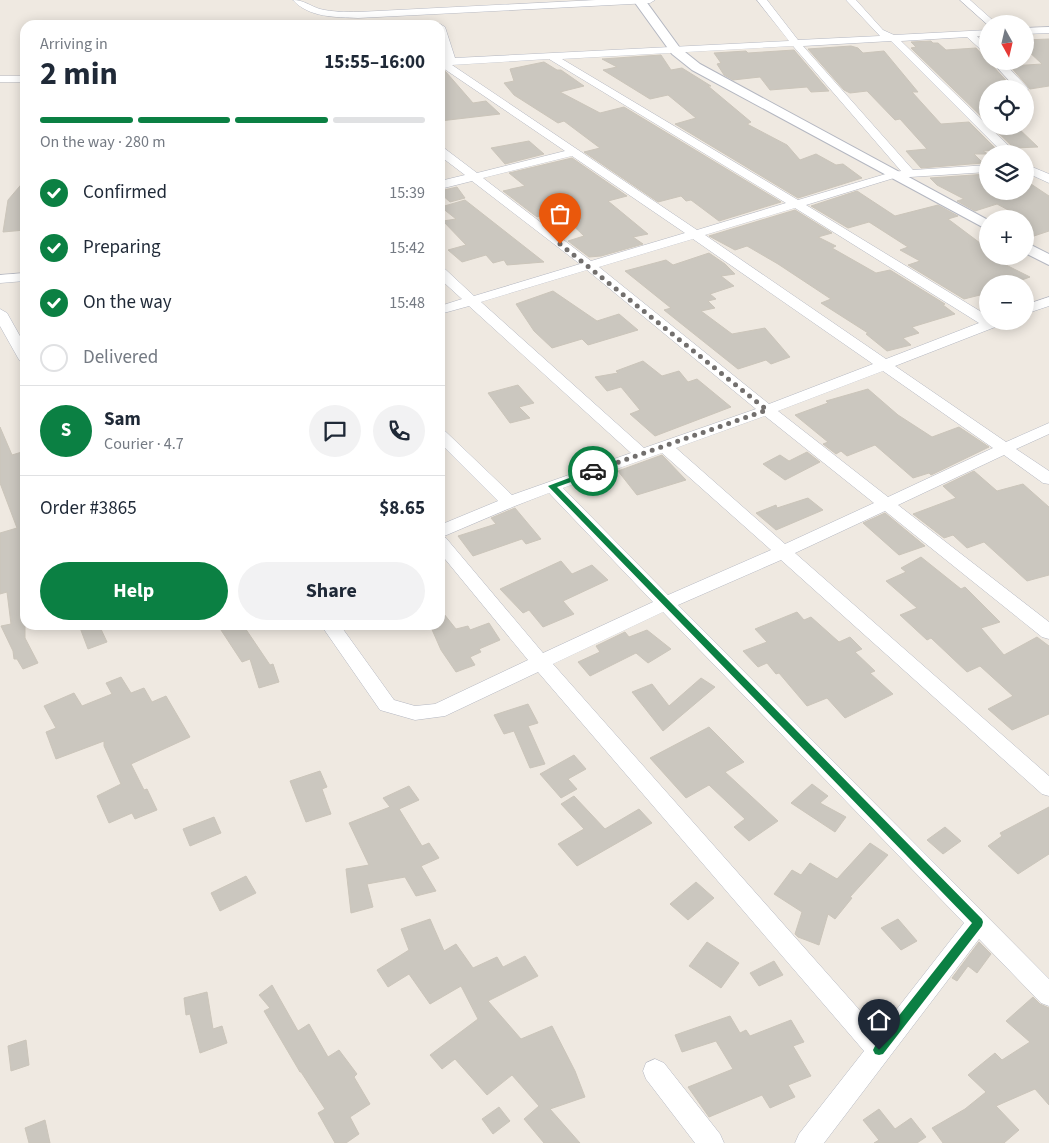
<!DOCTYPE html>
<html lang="en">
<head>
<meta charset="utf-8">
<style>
	body { margin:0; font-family:"Source Sans 3",sans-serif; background:#f2f2f3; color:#1f2937; height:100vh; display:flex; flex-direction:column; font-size:19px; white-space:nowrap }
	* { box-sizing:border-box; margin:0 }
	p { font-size:16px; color:#747a83 }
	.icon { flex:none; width:28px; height:28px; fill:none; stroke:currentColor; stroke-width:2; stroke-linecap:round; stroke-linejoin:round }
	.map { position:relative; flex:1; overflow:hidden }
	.sheet { position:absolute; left:20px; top:20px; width:425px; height:610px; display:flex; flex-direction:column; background:#fff; border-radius:15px; box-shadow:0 2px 12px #0003 }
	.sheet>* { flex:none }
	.needle { width:32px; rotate:172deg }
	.buttons { position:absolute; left:979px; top:15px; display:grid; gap:10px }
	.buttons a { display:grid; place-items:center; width:55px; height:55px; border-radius:50%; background:#fff; box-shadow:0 2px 12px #0003; font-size:25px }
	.pin { position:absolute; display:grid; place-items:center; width:42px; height:42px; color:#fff; margin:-51px -21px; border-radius:50% 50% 50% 0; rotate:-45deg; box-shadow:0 0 5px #0007 }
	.pin .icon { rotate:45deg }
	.courier { position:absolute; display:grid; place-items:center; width:50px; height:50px; margin:-25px; border:4px solid #0b8043; border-radius:50%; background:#fff; color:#222; box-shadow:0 1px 6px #0007 }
	.headline em { font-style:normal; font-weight:700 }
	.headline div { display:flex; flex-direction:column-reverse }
	.headline { display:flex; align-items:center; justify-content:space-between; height:85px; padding:0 20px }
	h1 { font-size:32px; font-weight:700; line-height:38px }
	.bar { display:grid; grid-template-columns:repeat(4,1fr); gap:8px 5px; align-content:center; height:60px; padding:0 20px }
	.bar i { height:6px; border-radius:4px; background:#e0e1e3 }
	.bar .selected { background:#0b8043 }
	.bar p { grid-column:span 4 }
	.line { display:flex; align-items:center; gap:12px; padding:0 20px; border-top:1px solid #e0e1e3 }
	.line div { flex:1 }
	.round { display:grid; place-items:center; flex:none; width:52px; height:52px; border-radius:26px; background:#f2f2f3 }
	ol { padding:0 20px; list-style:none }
	li { display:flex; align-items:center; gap:15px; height:55px }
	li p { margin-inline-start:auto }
	li .icon { padding:5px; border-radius:50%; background:#0b8043; color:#fff; stroke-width:4 }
	li:last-child { color:#747a83 }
	li i { width:28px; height:28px; border:2px solid #e0e1e3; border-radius:50% }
	.cta { display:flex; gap:10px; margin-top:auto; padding:10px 20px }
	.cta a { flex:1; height:58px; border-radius:30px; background:#0b8043; color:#fff; font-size:20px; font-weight:700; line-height:58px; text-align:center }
	.cta a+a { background:#f2f2f3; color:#1f2937 }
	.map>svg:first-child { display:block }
</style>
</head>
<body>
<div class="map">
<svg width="1049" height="1143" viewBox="0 0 1049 1143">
	<rect width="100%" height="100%" fill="#efe9e1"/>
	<path fill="#cbc7bf" stroke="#cbc5ba" d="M1049 39V86L1030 89 1010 66 1042 64 1025 48V40Z
		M931 41 933 43H938L946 50 976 48 1014 89H988V123L911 48 916 47 911 42Z
		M851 46 858 48 863 53 884 51 918 92H912L941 124 969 122 997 150 983 151 988 154H974L983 163 921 168 906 151 927 149 900 119 895 120 867 91 850 93 844 90 808 49Z
		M794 50 829 91 811 92 807 87 770 90 760 77 733 80 724 75 717 64 721 63 714 53 746 51 748 53Z
		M661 55 671 70 682 68 711 86H708L751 122 747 124 787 145 800 160 816 154 836 165 843 164 862 178 798 198 675 124 696 118 668 95 650 99 603 70 617 67 602 59Z
		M544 62 557 70H561L584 86 560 92 600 113 624 107 781 202 719 221 691 200 686 201 681 196 658 202 584 152 600 148 564 121 558 123 514 95 504 83 514 81 510 69Z
		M440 68 446 72 473 103 486 101 500 114 440 121Z
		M991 126H1016L1038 147 1014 148Z
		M529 141 544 154 505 164 491 148Z
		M572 158 627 196 608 201 648 234 633 237 643 244 601 256 589 257 568 241 584 236 557 210 537 217 503 191 525 186 509 173Z
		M988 174V191H1025V193V180L1049 196V231L1025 239V219L997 204 975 211 957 201 964 199 937 185 930 178Z
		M25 180V230L3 232 8 200Z
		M457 187 465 198 450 202 440 193V191Z
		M857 191 895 216 938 205 958 216 948 219 988 249V256L1030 277 1011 284H988V293L964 299 908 265 920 261 900 250 908 247 869 222 848 228 811 206Z
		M465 200 544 262 507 265 504 260 493 263 486 255 462 262 448 250 466 245 443 221 456 219 441 207Z
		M795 210 832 233 818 237 836 246 832 248 876 273 890 270 945 304 943 305 955 314 912 327 919 333 903 338 911 345 887 351 866 334 868 333 821 303 831 299 778 264 747 246 735 250 709 236Z
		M709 253 725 264 735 274 721 276 734 286 710 294 716 299 708 301 715 308 701 311 732 334 765 328 790 357 771 364 766 360 738 369 664 310 671 308 625 271 666 260 673 265Z
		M553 291 597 321 619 314 638 330 588 345 582 339 552 348 534 331 516 304Z
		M643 361 662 376 679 371 688 382 697 379 731 407 655 436 630 414 640 410 621 387 607 391 595 377 618 373 616 371Z
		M518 385 534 403 519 407 530 418 510 423 488 393Z
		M868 389 898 415 932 437 959 427 989 447 931 475 929 473 913 478 875 445 847 456 841 451 836 454 823 444 828 442 795 415 828 403 826 401Z
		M0 427 12 455 25 451V638L38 663 23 669 17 659H14L13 651 1 626 11 624 7 592 0 594V533L17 528 0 483Z
		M807 452 820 462 785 480 763 464 780 455 789 461Z
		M662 455 686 480 637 495 618 471Z
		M974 471 997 491 1023 484 1049 507V575L1027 581 984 542 967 548 953 535 944 538 913 514 956 498 943 486Z
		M808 498 823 510 776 530 756 513 776 505 777 508Z
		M515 508 541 539 526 544 522 539 473 556 458 536 496 524 491 518Z
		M885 513 925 546 899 555 863 523Z
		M921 557 961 589 965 587 1000 622 981 628 1004 655 1037 637 1049 646V714L1012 730 988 709 1013 696 980 666 967 672 931 638 927 640 900 615 917 608 886 581 906 572 901 568Z
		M561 561 572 574 592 565 608 580 563 601 574 614 543 627 529 610 523 613 500 589Z
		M440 609 456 629 468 626 470 630 489 623 500 640 479 649 481 652 470 657 475 665 456 672 441 650 430 625H440Z
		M797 612 804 620 811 617 839 642 850 637 862 649 855 652 875 671 870 673 893 694 845 718 827 698 807 706 779 673 776 674 767 663 758 667 743 651 767 642 755 629Z
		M79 625H99L107 642 88 649Z
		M233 625H243L270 665 273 664 279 682 259 688 250 659 242 662 221 630Z
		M647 630 671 649 648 663 636 653 590 676 578 662 600 652 596 646 625 632 629 637Z
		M121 677 131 693 144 688 152 702 166 696 190 737 131 764 144 790 147 789 157 810 135 819 132 813 109 823 97 796 121 784 104 746V741L56 759 46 732 56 728 44 706 74 693 82 706 112 694 106 683Z
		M701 678 715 687 663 731 632 692 652 684 669 706Z
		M528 704 538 723 528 726 545 764 530 768 514 731 504 734 494 715Z
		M709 727 744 762 725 772 778 821 749 841 734 827 745 819 709 785 686 798 650 758Z
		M574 755 586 769 568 779 577 789 561 798 540 774Z
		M320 771 327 787 322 789 331 814 306 822 290 781Z
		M812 784 828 796 820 803 846 817 835 832 791 803Z
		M409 786 419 800 399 809 422 846 429 843 439 858 421 866 436 891 416 896 405 877 367 884 373 907 351 913 346 869 369 865 349 823 390 807 383 798Z
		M574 796 605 829 639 809 652 823 577 866 558 844 584 829 561 804Z
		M1049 807V854L1018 874 988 846 1002 836 1000 833Z
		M214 817 221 833 190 846 183 829Z
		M945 827 961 841 943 854 927 840Z
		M870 843 888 855 850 897 852 898 835 919 828 914 819 945 798 937 795 934 802 912 774 894 792 870 801 875 810 863 837 879Z
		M246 876 256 893 220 911 211 893Z
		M696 882 714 898 688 920 670 904Z
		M430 919 444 951 456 944 473 968 497 957 503 967 525 956 538 976 488 1001 521 1039 552 1026 575 1071 585 1097 550 1109 580 1143H544L524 1119 539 1106 512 1075 487 1095 455 1059 442 1069 430 1055 478 1019 461 986 430 1004 409 974 388 987 377 970 409 950 401 929Z
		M898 919 917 941 901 950 881 928Z
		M707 942 739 963 721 988 689 966Z
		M979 942 991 954 977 973 968 966 957 981 952 978Z
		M774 961 783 975 759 986 750 973Z
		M272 985 298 1031 309 1024 328 1057 339 1050 357 1074 354 1077 370 1104 350 1117 359 1134 346 1143H335L318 1113 325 1109 301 1072H300L264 1011 270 1008 259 995Z
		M207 992 213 1029 222 1026 227 1043 200 1053 190 1014 186 1015 184 998Z
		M1033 997 1040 1004 1049 1008V1105L1035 1089 996 1106 1019 1130 1004 1143H943L932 1128 965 1109 986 1092 968 1075 995 1053 1002 1060 1030 1042 1006 1021Z
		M730 1016 740 1033 746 1030 750 1036 791 1020 804 1042 793 1046 811 1076 788 1085 795 1097 770 1108 762 1095 709 1117 688 1087 733 1069 716 1041 682 1052 675 1035Z
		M26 1040 29 1065 11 1071 8 1046Z
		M499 1107 510 1121 493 1134 482 1119Z
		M879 1109 895 1129 911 1118 926 1137 917 1143H874L879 1140 863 1120Z
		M45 1120 50 1143H29L25 1128Z"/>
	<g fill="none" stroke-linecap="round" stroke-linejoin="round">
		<defs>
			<path id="minor" d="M293 0C304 0 310 6 320 9 332 12 346 12 358 12L596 0H655L650 3 358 18C336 17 309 18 293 0Z
				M757 0H767L798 40 880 36 846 0H856L883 30 894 35 988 30V36H977L988 47V56L967 37 901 41 1017 154H1004L891 41 803 46 913 170 988 165V172L894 178 806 205 988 316V321H1005L1003 324 895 366 1006 442 1049 423V434L1016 449 1049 471V484L1043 483 1004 455 898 505 1049 622V639L1042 637 885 511 795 553 1049 776V796L1042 794 781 560 678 605 1049 979V1006L1041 1003 979 939 824 1143H795L799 1134 864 1051 538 672 445 716 415 720 380 710 321 625H340L394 700 415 706 435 704 528 660 440 553V525L498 501 440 443V429L445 431 512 495 631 453 469 306 440 314V306L462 299 440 279V268L445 269 474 296 580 264 472 181 440 189V181L465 175 440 156V147L444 148 477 173 565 151 440 66V59H445L440 43V25H437L440 24 445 27 455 58 789 41ZM793 46 901 171 889 173 798 200 562 59ZM549 59 786 203 697 230 452 65ZM572 156 685 233 591 261 483 178ZM795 208 979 323 886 359 705 235ZM693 239 873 364 769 404 599 267ZM587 270 756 409 644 448 481 302ZM883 371 993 448 888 497 778 411ZM765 416 874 503 785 544 676 448ZM662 453 771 550 668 595 563 488ZM549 493 653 602 543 653 446 538 442 537 515 506ZM663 612 964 923 879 1032 553 664Z
				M960 0H970L997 24 988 25Z
				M1049 27V33L1025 34V28Z
				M991 61H1002L1027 87 1028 89 1027 91 1025 92V89H1017Z
				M0 76H25V82H0Z
				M1025 164 1049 174V183L1025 172Z
				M25 273V281L0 283V275Z
				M1049 297V306L1025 314V305Z
				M0 309 7 313 25 345V362L20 361 18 358 0 326Z
				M655 1059 664 1063 720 1134 724 1143H695L646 1079 643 1071 646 1063Z"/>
			<path id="tertiary" d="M633 0H645L680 48 700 64 988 220V230L692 70 672 54Z
				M1025 242 1049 254V265L1025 253Z"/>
		</defs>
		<use href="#minor" stroke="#b4b7c1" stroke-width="1"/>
		<use href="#tertiary" stroke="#b4b7c1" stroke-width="2"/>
		<use href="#minor" fill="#fff" fill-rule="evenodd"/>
		<use href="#tertiary" fill="#fff" fill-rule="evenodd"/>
	</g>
	<path fill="#0b8043" d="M593 469 597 471 596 473 557 487 982 919 983 922 982 926 883 1054 879 1055 875 1054 873 1050 875 1046 972 923 548 486Z"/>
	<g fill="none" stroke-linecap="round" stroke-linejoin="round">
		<path stroke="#726f6d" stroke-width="5" stroke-dasharray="0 9" d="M560 244 767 410 593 471"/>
	</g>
</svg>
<div class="buttons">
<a><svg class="needle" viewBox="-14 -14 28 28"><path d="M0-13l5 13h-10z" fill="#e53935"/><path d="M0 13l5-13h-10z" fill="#747a83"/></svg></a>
<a><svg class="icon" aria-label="locate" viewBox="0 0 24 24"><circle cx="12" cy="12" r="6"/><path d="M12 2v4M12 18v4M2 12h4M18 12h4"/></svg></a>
<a><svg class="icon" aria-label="layers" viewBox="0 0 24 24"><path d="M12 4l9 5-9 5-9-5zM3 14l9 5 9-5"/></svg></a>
<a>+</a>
<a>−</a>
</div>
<div class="pin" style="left:560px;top:244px;background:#ea580c"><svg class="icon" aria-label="bag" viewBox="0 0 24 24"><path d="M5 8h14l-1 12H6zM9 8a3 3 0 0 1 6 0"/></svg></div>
<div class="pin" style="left:879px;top:1050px;background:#1f2937"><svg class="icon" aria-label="home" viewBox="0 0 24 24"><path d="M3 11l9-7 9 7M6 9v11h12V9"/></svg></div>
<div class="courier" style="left:593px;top:471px"><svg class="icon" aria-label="car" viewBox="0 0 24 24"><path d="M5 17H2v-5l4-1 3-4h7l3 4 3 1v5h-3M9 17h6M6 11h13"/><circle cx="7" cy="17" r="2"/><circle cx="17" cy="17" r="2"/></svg></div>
<section class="sheet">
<div class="headline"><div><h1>2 min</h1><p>Arriving in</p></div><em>15:55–16:00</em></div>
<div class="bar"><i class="selected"></i><i class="selected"></i><i class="selected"></i><i></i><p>On the way · 280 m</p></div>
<ol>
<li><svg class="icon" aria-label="check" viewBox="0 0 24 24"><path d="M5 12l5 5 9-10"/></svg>Confirmed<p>15:39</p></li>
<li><svg class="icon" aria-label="check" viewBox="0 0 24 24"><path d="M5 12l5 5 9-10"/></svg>Preparing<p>15:42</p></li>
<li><svg class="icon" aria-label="check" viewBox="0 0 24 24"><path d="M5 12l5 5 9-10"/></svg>On the way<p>15:48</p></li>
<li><i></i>Delivered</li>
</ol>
<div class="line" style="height:90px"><b class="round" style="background:#0b8043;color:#fff">S</b><div><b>Sam</b><p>Courier · 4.7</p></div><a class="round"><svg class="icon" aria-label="chat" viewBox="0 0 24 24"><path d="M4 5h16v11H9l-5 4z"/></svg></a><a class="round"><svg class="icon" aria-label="phone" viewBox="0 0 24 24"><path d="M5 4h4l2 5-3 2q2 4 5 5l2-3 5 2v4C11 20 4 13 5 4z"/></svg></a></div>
<div class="line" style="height:65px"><div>Order #3865</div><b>$8.65</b></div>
<div class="cta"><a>Help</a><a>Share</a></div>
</section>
</div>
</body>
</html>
